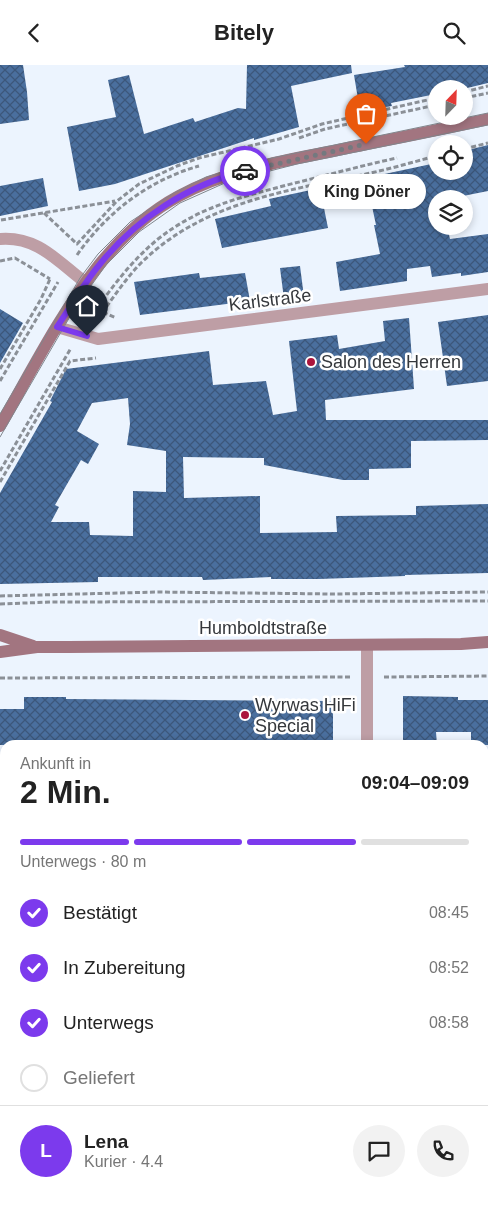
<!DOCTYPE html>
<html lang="de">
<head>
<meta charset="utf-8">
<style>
	body { margin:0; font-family:Helvetica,sans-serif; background:#f2f2f2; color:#222; height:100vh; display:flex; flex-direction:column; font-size:19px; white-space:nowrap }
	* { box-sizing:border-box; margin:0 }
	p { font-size:16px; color:#767676 }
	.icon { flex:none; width:28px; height:28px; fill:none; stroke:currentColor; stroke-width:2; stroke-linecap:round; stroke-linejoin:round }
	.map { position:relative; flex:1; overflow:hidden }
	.details { position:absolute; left:0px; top:675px; width:489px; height:465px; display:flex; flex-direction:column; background:#fff; border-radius:15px 15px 0 0; box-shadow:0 2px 8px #0003 }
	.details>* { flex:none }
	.needle { width:32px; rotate:23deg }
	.fabs { position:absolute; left:428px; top:15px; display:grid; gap:10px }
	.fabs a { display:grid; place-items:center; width:45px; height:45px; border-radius:50%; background:#fff; box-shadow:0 2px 8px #0003; font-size:25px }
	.pin { position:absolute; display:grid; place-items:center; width:42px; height:42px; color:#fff; margin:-51px -21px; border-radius:50% 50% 50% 0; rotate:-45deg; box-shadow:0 0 5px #0007 }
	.pin .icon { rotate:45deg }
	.courier { position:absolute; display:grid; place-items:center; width:50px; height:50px; margin:-25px; border:4px solid #7c3aed; border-radius:50%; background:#fff; color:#222; box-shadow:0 1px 6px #0007 }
	.bubble { position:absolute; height:35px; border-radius:18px; background:#fff; box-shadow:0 2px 8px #0003; font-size:16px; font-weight:800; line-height:35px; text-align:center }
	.summary em { font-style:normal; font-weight:800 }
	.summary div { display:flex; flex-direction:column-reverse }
	.summary { display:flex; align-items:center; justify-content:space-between; height:85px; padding:0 20px }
	h1 { font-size:32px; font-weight:800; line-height:38px }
	.bar { display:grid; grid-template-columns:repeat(4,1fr); gap:8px 5px; align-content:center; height:60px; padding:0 20px }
	.bar i { height:6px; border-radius:4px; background:#e0e0e0 }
	.bar .on { background:#7c3aed }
	.bar p { grid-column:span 4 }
	.line { display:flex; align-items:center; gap:12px; padding:0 20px; border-top:1px solid #e0e0e0 }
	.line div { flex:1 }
	.round { display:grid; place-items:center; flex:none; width:52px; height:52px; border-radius:26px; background:#f2f2f2 }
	ol { padding:0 20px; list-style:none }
	li { display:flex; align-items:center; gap:15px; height:55px }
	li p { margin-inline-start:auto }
	li .icon { padding:5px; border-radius:50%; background:#7c3aed; color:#fff; stroke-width:4 }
	li:last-child { color:#767676 }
	li i { width:28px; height:28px; border:2px solid #e0e0e0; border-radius:50% }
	header { display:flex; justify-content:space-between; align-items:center; height:65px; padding:0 20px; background:#fff; font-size:22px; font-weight:800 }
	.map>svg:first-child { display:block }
</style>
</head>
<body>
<header><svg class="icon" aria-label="back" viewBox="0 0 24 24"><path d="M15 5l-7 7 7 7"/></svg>Bitely<svg class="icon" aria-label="search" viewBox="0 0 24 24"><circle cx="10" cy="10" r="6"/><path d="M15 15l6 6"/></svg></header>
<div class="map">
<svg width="488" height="1140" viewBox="0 0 488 1140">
	<defs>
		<pattern id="building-cross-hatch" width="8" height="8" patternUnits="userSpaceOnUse" patternTransform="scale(1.25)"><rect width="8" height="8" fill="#4a6f9e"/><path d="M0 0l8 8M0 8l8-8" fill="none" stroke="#3c577b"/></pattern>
	</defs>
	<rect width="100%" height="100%" fill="#ecf4fe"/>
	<path fill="url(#building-cross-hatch)" fill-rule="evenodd" d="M0 0H23L27 27 29 55 0 59Z
		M247 0H351L352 8 291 21 299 62 254 75V73L115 119 79 126 67 62 116 52 108 15 129 10 144 69 193 53 195 57 238 43 246 44Z
		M404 0H488V18L463 24H436V29L391 38 392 41 360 46 354 10 405 2Z
		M488 80V126L448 134H436V161H447L450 174 488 169V207L461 211V208L432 212 430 201 407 204V216L340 226 336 197 380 189 374 160H376L366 113 436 98V106H464V86Z
		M43 113 48 141 0 151V121Z
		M320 123 328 163 222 183 215 154 271 141 269 134Z
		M300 201 304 232 284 234 280 203Z
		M199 208 200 213 245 208 250 236 140 250 134 217Z
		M0 244 23 258 0 298Z
		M488 250V316L447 321 438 257Z
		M409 253 414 324 325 335 326 355H488V375L411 376V403L369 404V415H343L264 400V393L183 392 184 433 260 431V468L337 467 336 451 416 450V441L488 439V508L405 510V511L319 514H271V512L203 515 202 512H98V517L0 519V428L52 337 50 336 66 304 209 286 213 320 266 316 273 350 297 346 289 276 337 270 339 284 385 276 383 256ZM128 333 130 359 127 380 166 386V427L133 426V471L90 470 89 457H51L59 442 55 440 81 395 88 399 99 379 77 366 92 338Z
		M403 631 458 632V635H488V680H471V667H436L437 680H403Z
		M24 632H66V634L333 636V680H0V644H24Z"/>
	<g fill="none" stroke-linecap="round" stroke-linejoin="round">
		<path stroke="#8b9097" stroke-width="3" stroke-dasharray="5 2.5" stroke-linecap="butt" d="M464 27 488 21
			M464 33 488 28
			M299 73 325 64 436 40
			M464 84 488 78
			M44 148 77 179 117 136 139 119 177 101 199 93 279 74 322 59 436 33
			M1 155 115 136
			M77 190C107 147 149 115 199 101
			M0 196 15 193 50 214
			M96 244 116 253
			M102 248C115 230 127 212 142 197 204 137 286 126 366 109 390 104 413 97 436 91
			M89 254C110 225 130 197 158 174 199 142 238 133 287 120 324 111 360 101 397 93
			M0 304 41 234 50 214
			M0 316 58 217
			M0 406 71 283
			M0 417 70 296 96 293
			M0 531 159 527 333 529 488 527
			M0 539 51 537 488 536
			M384 612 488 611
			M0 613 350 612"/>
		<path stroke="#be9ea5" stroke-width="12" d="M0 174C38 171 58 197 86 218
			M57 262 98 274 488 224
			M367 580V680
			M0 867H5
			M0 1117 5 1118
			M133 1135 173 1140
			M321 1140 322 1135"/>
		<path stroke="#a27580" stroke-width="12" d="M0 361C31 307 60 249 99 200 121 173 149 147 179 131 225 106 278 97 328 87 381 76 435 66 488 54
			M0 570 33 581
			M0 587 37 582H69L461 579 488 577"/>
		<path stroke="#81868c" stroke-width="1" d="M0 349 80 213 98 189 130 157 174 128 206 112 272 93 488 48
			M0 372 75 243 106 200 139 167 180 138 227 117 297 99 488 60"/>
	</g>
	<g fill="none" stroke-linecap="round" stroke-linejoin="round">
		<path stroke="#74797f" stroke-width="5" stroke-dasharray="0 9" d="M245 106 366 79"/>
		<path stroke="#7c3aed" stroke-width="6" d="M87 271 57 262C71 241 84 218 100 199 137 153 188 120 245 106"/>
	</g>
	<g fill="#ab153c" stroke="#fff" stroke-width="2">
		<circle cx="311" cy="297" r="5"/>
		<circle cx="245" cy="650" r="5"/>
	</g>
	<g text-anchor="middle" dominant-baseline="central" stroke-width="5" stroke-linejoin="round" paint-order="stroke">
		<g font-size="18" fill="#34373b" stroke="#fff">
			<text transform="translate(270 235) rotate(-7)">Karlstraße</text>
			<text x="263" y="563">Humboldtstraße</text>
		</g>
		<g font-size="18" fill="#34373b" stroke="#fff" text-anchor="start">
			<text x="321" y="297">Salon des Herren</text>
			<text x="255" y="640">Wyrwas HiFi<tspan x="255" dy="21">Special</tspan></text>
		</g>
	</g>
</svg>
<div class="fabs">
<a><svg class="needle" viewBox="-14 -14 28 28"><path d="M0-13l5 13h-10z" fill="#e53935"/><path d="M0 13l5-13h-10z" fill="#767676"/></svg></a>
<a><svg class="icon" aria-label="locate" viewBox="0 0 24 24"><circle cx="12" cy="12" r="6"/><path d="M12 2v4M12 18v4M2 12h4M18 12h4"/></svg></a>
<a><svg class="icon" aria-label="layers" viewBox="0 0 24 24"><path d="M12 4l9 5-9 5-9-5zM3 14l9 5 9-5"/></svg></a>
</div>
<div class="pin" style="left:366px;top:79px;background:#ea580c"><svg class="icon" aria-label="bag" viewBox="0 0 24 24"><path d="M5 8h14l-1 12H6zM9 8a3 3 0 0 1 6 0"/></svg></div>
<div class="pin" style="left:87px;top:271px;background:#1f2937"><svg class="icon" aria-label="home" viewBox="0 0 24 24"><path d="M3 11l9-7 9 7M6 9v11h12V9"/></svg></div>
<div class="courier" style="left:245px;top:106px"><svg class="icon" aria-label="car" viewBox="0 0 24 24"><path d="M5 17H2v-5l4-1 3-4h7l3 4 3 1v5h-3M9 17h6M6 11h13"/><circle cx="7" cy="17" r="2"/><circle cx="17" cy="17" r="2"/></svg></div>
<div class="bubble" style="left:308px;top:109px;width:118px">King Döner</div>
<section class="details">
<div class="summary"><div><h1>2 Min.</h1><p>Ankunft in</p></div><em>09:04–09:09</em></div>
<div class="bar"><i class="on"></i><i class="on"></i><i class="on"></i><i></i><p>Unterwegs · 80 m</p></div>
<ol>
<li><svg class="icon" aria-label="check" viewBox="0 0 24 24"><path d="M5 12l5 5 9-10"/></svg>Bestätigt<p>08:45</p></li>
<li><svg class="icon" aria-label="check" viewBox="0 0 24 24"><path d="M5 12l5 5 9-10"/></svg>In Zubereitung<p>08:52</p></li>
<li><svg class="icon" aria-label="check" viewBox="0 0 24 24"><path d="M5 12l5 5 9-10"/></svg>Unterwegs<p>08:58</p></li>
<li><i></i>Geliefert</li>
</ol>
<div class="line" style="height:90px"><b class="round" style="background:#7c3aed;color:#fff">L</b><div><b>Lena</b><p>Kurier · 4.4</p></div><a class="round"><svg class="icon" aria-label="chat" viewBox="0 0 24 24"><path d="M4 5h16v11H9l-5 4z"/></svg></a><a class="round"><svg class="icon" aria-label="phone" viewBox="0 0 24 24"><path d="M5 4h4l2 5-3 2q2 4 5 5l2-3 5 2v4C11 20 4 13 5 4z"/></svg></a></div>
</section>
</div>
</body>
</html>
